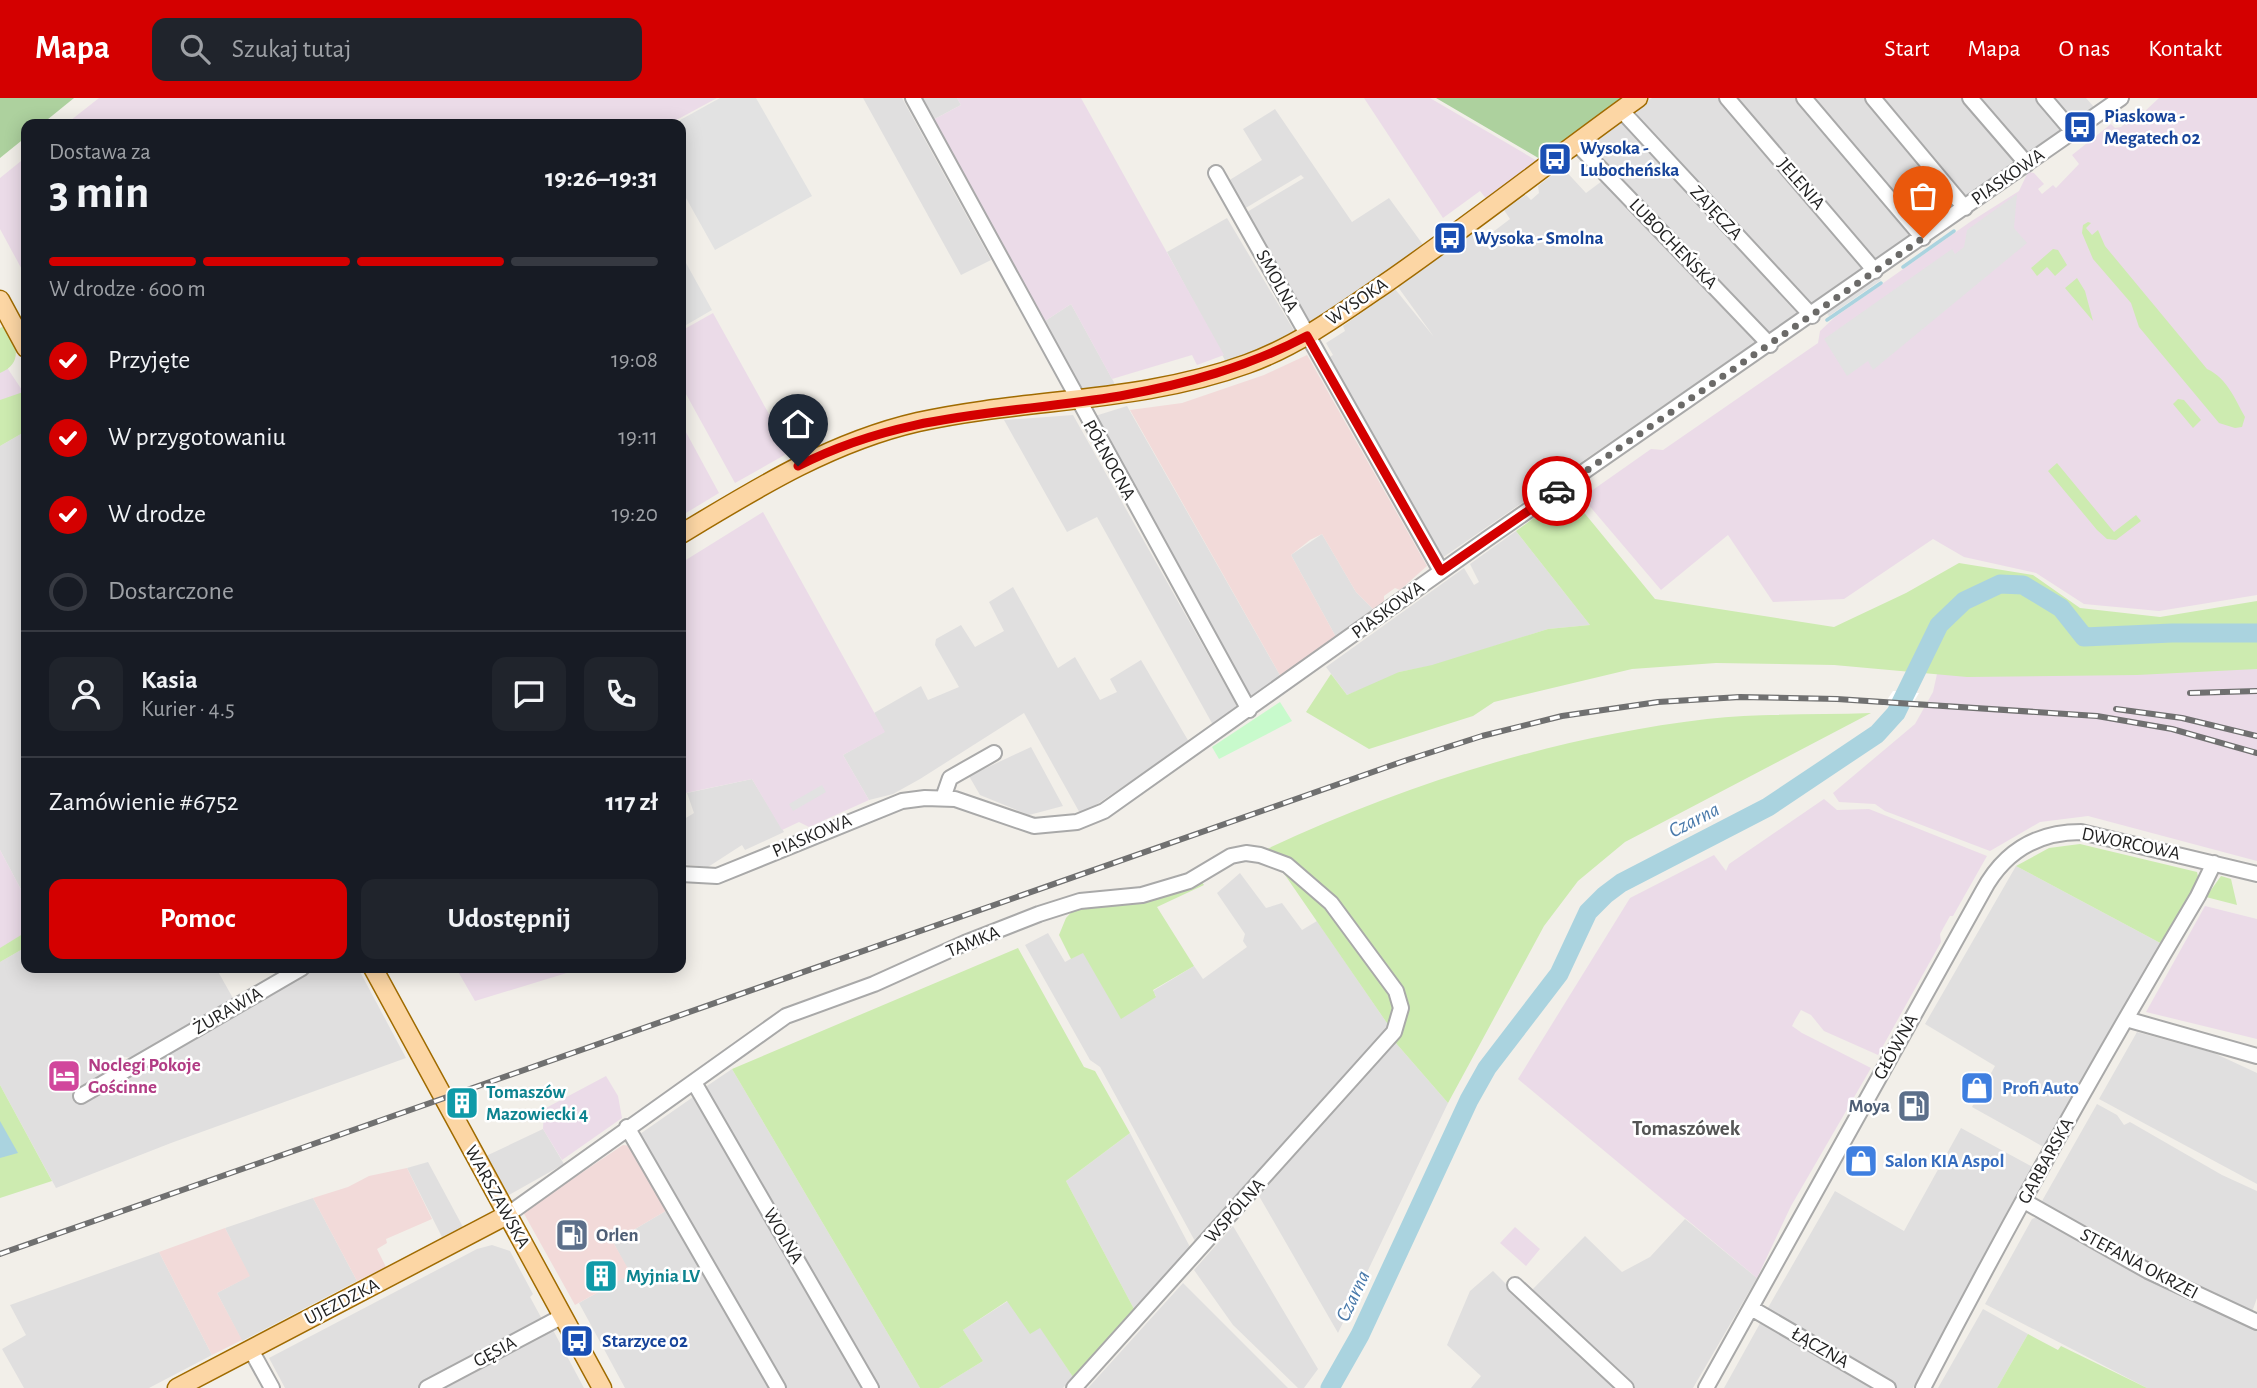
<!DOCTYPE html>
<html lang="pl">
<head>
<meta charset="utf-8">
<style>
	body { margin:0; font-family:"Alegreya Sans",sans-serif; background:#20242c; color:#f1f3f6; height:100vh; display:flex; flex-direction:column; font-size:26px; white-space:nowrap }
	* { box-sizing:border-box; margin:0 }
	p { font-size:23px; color:#9ea1a6 }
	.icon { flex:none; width:38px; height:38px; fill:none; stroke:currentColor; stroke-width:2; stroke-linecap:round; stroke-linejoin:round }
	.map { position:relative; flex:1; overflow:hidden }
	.sheet { position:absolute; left:21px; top:21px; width:665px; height:854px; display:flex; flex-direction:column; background:#171b24; border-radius:14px; box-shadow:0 4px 18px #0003 }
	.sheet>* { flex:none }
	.pin { position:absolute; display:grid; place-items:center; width:60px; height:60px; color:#fff; margin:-72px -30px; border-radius:50% 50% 50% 0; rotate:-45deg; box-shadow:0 0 7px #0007 }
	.pin .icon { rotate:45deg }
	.courier { position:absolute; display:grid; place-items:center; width:70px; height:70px; margin:-35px; border:5px solid #d40000; border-radius:50%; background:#fff; color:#222; box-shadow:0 2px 9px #0007 }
	.overview em { font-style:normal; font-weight:700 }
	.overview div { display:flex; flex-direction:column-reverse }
	.overview { display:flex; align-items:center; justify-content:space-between; height:119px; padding:0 28px }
	h1 { font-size:46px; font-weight:700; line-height:52px }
	.bar { display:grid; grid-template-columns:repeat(4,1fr); gap:10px 7px; align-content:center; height:84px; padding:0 28px }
	.bar i { height:9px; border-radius:5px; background:#363941 }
	.bar .active { background:#d40000 }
	.bar p { grid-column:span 4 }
	.line { display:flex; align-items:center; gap:18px; padding:0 28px; border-top:2px solid #363941 }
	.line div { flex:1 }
	.round { display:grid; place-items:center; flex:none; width:74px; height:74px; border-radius:14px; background:#20242c }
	ol { padding:0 28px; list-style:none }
	li { display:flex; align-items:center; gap:21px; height:77px }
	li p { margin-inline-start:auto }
	li .icon { padding:7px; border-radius:50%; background:#d40000; color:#fff; stroke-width:4 }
	li:last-child { color:#9ea1a6 }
	li i { width:38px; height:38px; border:4px solid #363941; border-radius:50% }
	.primary-button { display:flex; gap:14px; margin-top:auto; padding:14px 28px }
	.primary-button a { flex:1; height:80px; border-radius:14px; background:#d40000; color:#fff; font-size:28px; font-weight:700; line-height:80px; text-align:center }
	.primary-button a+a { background:#20242c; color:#f1f3f6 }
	header { display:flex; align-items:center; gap:42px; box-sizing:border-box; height:98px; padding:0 35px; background:#d40000; color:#fff }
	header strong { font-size:33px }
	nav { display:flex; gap:38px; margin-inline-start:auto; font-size:24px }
	.search { width:490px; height:63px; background:#20242c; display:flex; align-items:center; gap:18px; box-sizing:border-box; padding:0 24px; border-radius:14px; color:#9ea1a6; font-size:26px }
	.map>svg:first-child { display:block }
</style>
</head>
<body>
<header>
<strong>Mapa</strong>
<div class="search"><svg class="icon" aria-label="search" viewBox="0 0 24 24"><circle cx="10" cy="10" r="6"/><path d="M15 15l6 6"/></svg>Szukaj tutaj</div>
<nav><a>Start</a><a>Mapa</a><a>O nas</a><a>Kontakt</a></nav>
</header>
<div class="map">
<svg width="2257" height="1290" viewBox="0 0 2257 1290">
	<rect width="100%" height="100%" fill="#f2efe9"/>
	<path fill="#e0dfdf" d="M863 0H902L991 162 961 177Z
		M918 0H957L961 7 931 23Z
		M1652 0H1722L1866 168 1807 209 1686 71 1649 39 1652 35 1638 20 1636 11Z
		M1731 0H1800L1913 134 1871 164 1813 89 1807 83 1804 85Z
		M1806 0H1868L1955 105 1918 131Z
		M1876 0H1965L2017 62 1961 101Z
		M1974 0H2042L2065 29 2023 58Z
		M2048 0H2086L2094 9 2069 26Z
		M1275 11 1352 124 1389 100 1424 148 1312 228 1247 114 1304 80 1301 77 1244 111 1228 83 1262 62 1243 31Z
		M1622 21 1773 186 1775 185 1802 213 1765 238 1583 49Z
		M1562 69 1586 95 1606 80 1760 241 1442 460 1328 260 1333 257 1326 245 1345 233 1343 228 1395 191 1434 239 1398 189 1475 132 1479 135 1483 132 1489 137 1510 121 1504 112 1526 97 1531 102 1539 95 1538 88Z
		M1227 120 1296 236 1226 264 1167 154Z
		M1071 206 1116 288 1081 295 1042 225Z
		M1127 308 1281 579 1249 600 1220 551 1223 549 1095 318Z
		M1073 317 1238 610 1213 627 1097 419 1067 434 1004 322Z
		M26 333V801L0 752V348Z
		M1516 433 1590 527 1548 531 1435 567 1399 574 1391 580 1347 597 1326 569 1464 470 1474 487 1479 484 1470 466Z
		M1322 436 1356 494 1373 511 1336 539 1291 457Z
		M1013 489 1058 570 1075 559 1100 602 1117 594 1110 581 1141 562 1189 644 1081 717 1024 615 920 681 893 696 869 702 843 657 884 634 874 615 921 588 928 602 959 589 935 547 936 541 961 527 975 549 1004 533 989 504Z
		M1031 649 1063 708 1029 717 980 697 969 678Z
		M752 681 784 734 745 752 742 747 708 769 681 766V723L694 715 687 695Z
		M2016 768 2164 847 2049 1052 1972 1009 1995 968 1925 926Z
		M1240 775 1266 810 1282 805 1302 832 1317 823 1389 928 1196 1145 1100 969 1090 962 1025 847 1048 835 1065 864 1083 854 1121 920 1156 898 1153 893 1194 868 1203 881 1247 849 1243 843 1245 836 1217 795Z
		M26 849V870H216L234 902 160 946 147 950 136 960 123 959 121 968 74 995 79 1005 162 961 160 956 310 870H358L406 960 171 1045 56 1090 0 987V864Z
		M2137 934 2214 955 2257 975V1086L2099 1001Z
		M1395 944 1448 1005 1338 1235 1259 1098Z
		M732 971 920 1290H880L704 990Z
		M696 997 865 1290H786L640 1036Z
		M2097 1006 2117 1017 2124 1027 2130 1024 2222 1077 2257 1093V1200L2252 1214 2161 1173 2044 1108 2042 1103Z
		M1961 1030 2038 1072 1913 1290H1897L1765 1215 1835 1093 1904 1133Z
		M543 1031 564 1066 509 1097 486 1058Z
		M1130 1035 1190 1149 1134 1211 1066 1083Z
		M428 1064 463 1129 442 1139 407 1070Z
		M313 1100 357 1183 242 1243 217 1195 249 1178 225 1130Z
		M669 1111 772 1290H625L579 1205 630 1176 613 1144Z
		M2037 1119 2155 1185 2257 1231V1290H2147L1985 1206 2032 1121Z
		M1685 1121 1757 1180 1693 1290H1635L1586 1249 1531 1193 1585 1138 1622 1174 1650 1159Z
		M1233 1128 1318 1271 1304 1290H1298L1233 1227 1194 1172Z
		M492 1147 510 1153 533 1196 530 1199 543 1223 417 1290H285L269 1260 477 1151Z
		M159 1154 212 1257 149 1290H24L2 1251 26 1237 10 1207Z
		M1493 1173 1579 1259 1615 1290H1471L1481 1278 1447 1247 1470 1193Z
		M1183 1185 1288 1290H1088Z
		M1008 1203 1030 1235 1040 1229 1073 1279 1063 1290H939L983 1263 963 1232Z
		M1983 1211 2028 1236 1997 1290H1938Z
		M1763 1220 1878 1290H1724Z
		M553 1232 584 1290H443L479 1272Z"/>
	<path fill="#f2dad9" d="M1307 257 1427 468 1400 492 1395 490 1384 498V503L1373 511 1356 494 1322 436 1310 442 1291 457 1336 539 1281 579 1130 312 1182 305 1264 277Z
		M623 1047 631 1048 669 1111 613 1144 631 1176 575 1207 523 1114Z
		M407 1070 432 1121 386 1141 387 1145 377 1151 386 1169 357 1183 313 1100 348 1089 369 1078Z
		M225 1130 250 1178 217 1195 242 1242 212 1257 159 1154Z"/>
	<path fill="#ebdbe8" d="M99 0H717L669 26H66Z
		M957 0H1081L1224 257 1197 267 1192 257 1112 281 1071 206 1042 225 931 23 961 7Z
		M1364 0H1430L1539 64 1488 103 1480 93 1443 120Z
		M2159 0H2257V497L2159 513 2084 506 2036 475 1964 459 1933 441 1844 501 1773 504 1728 437 1661 492 1587 405 1592 402 1587 396 1651 351 1663 352 1818 245 1820 233 1835 219 1970 124 2019 93 2028 74 2034 75 2044 86 2038 91 2042 96 2053 87 2056 90 2079 66 2072 57 2111 26 2115 30 2121 29 2141 10 2145 13Z
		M26 59V179L0 131V80Z
		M713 215 790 354 735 385 681 287V233Z
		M4 228 8 271 26 298V333L0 348V230Z
		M681 325 719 395 681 418Z
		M763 414 885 634 843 657 869 702 809 729 799 724 782 732 752 681 681 696V465Z
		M2048 514 2257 543V763L2088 718 2040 724 1990 753 1885 713 1875 706 1839 704 1833 695 1915 626 1933 594 1941 558Z
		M1824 701 1837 712 1869 711 1987 758 1953 818H1950L1940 836 1941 844 1878 957 1824 933 1811 917 1801 912 1795 922 1792 928 1802 935 1871 970 1791 1108 1757 1180 1518 981 1630 800 1714 757 1726 773 1729 766Z
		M0 752 26 801V849L0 864Z
		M2205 808 2257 821V941L2146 914Z
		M456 870H583L475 903Z
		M606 978 618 998 622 1020 562 1062 543 1031 544 1011Z
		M1515 1129 1540 1151 1526 1168 1500 1145Z"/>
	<path fill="#cdebb0" d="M2088 124 2091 125 2086 130 2092 137 2098 132 2105 148 2207 271C2227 280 2235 301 2245 319L2242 329 2235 330 2219 325 2139 229 2131 205 2093 161 2082 135 2083 127Z
		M2053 151 2058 152 2067 167 2055 178 2047 169 2037 178 2031 170Z
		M2077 180 2085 193 2093 223 2065 190Z
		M7 227C16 246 24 265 0 275V230Z
		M26 293V333L0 348V302Z
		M2178 301 2184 302 2201 322 2193 330 2173 306Z
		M2057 365 2114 434 2136 417 2141 423 2116 442 2107 441 2097 432 2048 373Z
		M1568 395 1655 501 1834 529 1906 495 1959 465 2033 477 2080 510 2160 519 2257 503V571L2137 577 1967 579 1834 567 1716 565 1632 571 1494 604 1473 618 1369 651 1306 614 1331 576 1347 597 1399 574 1432 567 1548 531 1590 527 1516 433Z
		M1871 615 1625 744 1578 783 1544 828 1448 1005 1395 944 1389 928 1267 751C1405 686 1555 639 1707 621 1761 615 1817 617 1871 615Z
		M2080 746 2197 774 2199 783 2164 847 2016 768 2049 750Z
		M2221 778 2231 781 2237 807 2206 799Z
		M1200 781 1204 787 1157 809 1194 868 1153 892 1156 899 1121 921 1083 855 1071 861 1059 837 1066 820 1080 805Z
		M26 834V849L0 864V850Z
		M1018 850 1084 969 1095 973 1130 1035 1066 1083 1134 1211 1073 1279 1040 1230 1030 1236 1007 1203 963 1232 983 1263 939 1290H920L732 971Z
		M0 987 52 1083 0 1100Z
		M2028 1236 2058 1252 2061 1248 2147 1290H1997Z"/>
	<path fill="#add19e" d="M0 0H74L42 26H26V39L0 60Z
		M1436 0H1627L1540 61Z"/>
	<path fill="#c8facc" d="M1280 604 1292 623 1219 661 1212 649Z"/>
	<path fill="#e2e2e2" d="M720 0H756L812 98 715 152 681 91V26H673Z
		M2017 96 2014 130 2027 145 1873 272 1868 263 1847 278 1824 241 1952 151 1955 156 1964 149 1967 132Z
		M681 156 712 212 681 230Z
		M1877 177 1881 182 1829 218 1825 213Z
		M822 687 826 694 793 713 789 706Z"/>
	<path fill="#aad3df" d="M0 1023 18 1055 0 1060Z"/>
	<path fill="#fff" d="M1893 593 1919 595 1910 610 1883 608Z"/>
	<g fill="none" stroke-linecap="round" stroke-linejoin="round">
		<path stroke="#aad3df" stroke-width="3.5" d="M1903 169 1954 133
			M1827 222 1881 185"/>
		<path stroke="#aad3df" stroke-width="19" d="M1330 1290 1360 1237 1469 1002 1487 970 1559 876 1588 814 1605 797 1621 785 1768 709 1877 636 1896 615 1939 527 1964 503 2000 486 2023 487 2061 510 2084 539 2172 535H2257"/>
		<defs>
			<path id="minor" d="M913 0 1249 612
				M1727 0 1875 173
				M1804 0 1923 140
				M1873 0 1965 110
				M1970 0 2027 66
				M2044 0 2073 34
				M1621 12 1812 218
				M1576 45 1770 247
				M1216 75 1441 473
				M943 700 950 680 994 655
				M681 776 717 778 902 703 925 700 955 701 1034 728 1077 724 1104 713 1487 441 2121 0
				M2126 921 2257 958
				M695 986 871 1290
				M81 998 302 870
				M627 1029 778 1290
				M2024 1103 2148 1173 2257 1224
				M507 1117 786 918 874 886 965 845 1039 816 1080 803 1142 797 1189 783 1231 758 1246 755 1260 757 1287 767 1331 805 1396 893 1401 910 1394 934 1074 1290
				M1515 1187 1626 1290
				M1751 1210 1888 1290
				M251 1252 272 1290
				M427 1290 563 1218
				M1706 1290 1983 793C2004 754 2036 734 2081 734L2257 776
				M1923 1290C2009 1124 2102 959 2198 798L2214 765"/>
			<path id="major" d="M0 202 26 250
				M681 436C757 390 831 344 918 324 1027 300 1140 305 1247 266 1297 248 1341 216 1386 185 1471 126 1553 61 1638 0
				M373 870 602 1290
				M177 1290 507 1117"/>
		</defs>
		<use href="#minor" stroke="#a9a9a9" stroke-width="18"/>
		<use href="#major" stroke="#a06b00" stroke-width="21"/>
		<use href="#minor" stroke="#fff" stroke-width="14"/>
		<use href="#major" stroke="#fcd6a4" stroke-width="18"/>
		<defs>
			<path id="rail" d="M2190 595 2257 593
				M2116 611 2182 620 2257 638
				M0 1156 1407 662 1482 638 1562 618 1658 604 1740 599 1837 601 2097 618 2172 631 2257 655"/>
		</defs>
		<use href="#rail" stroke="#707070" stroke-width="6"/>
		<use href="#rail" stroke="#fff" stroke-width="3.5" stroke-dasharray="10" stroke-linecap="butt"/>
	</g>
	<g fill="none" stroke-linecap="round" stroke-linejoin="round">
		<path stroke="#6b6a68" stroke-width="7" stroke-dasharray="0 12.6" d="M1557 393 1923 140"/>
		<path stroke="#d40000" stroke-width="9" d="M798 368C906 313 1005 317 1120 298 1186 286 1248 269 1307 238L1441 473 1557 393"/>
	</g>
	<defs>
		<symbol id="bus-square" viewBox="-11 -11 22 22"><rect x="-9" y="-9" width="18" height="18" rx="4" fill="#1a4fb4" stroke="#fff"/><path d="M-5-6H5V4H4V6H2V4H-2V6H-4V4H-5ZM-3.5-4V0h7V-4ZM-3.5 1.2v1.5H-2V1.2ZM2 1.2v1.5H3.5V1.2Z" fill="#fff"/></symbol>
		<symbol id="hotel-square" viewBox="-11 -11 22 22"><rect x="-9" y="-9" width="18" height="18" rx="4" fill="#d1479c" stroke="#fff"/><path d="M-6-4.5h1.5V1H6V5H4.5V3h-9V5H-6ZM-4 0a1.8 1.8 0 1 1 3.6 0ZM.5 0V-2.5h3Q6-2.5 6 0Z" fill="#fff"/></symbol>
		<symbol id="shop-square" viewBox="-11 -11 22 22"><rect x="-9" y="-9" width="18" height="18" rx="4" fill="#3f7fe0" stroke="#fff"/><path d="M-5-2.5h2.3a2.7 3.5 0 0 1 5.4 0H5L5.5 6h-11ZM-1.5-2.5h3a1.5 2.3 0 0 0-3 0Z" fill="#fff"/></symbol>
		<symbol id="building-square" viewBox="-11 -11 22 22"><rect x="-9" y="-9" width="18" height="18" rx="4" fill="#0f9aa8" stroke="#fff"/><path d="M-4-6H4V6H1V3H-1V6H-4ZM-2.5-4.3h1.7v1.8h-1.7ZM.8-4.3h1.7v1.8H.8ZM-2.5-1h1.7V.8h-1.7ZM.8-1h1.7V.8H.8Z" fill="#fff"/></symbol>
		<symbol id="fuel-square" viewBox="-11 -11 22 22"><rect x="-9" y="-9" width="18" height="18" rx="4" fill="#5c6f8a" stroke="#fff"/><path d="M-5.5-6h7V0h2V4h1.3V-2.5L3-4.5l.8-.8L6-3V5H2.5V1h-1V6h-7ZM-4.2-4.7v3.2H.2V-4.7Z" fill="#fff"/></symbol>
	</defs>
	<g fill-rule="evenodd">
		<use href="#bus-square" x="2061" y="10" width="38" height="38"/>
		<use href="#bus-square" x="1536" y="42" width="38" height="38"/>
		<use href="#bus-square" x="1431" y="121" width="38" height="38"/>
		<use href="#hotel-square" x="45" y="959" width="38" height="38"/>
		<use href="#shop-square" x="1958" y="971" width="38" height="38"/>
		<use href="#building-square" x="443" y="986" width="38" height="38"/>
		<use href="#fuel-square" x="1895" y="989" width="38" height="38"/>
		<use href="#shop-square" x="1842" y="1044" width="38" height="38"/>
		<use href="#fuel-square" x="553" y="1118" width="38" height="38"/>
		<use href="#building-square" x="582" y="1159" width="38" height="38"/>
		<use href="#bus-square" x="558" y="1224" width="38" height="38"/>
	</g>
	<g text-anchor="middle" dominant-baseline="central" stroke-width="5" stroke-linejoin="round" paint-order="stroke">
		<g font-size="19" font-weight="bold" fill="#164399" stroke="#fff" text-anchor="start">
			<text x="2104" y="18">Piaskowa -<tspan x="2104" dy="22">Megatech 02</tspan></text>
			<text x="1580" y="50">Wysoka -<tspan x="1580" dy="22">Lubocheńska</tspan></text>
			<text x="1474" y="140">Wysoka - Smolna</text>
			<text x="602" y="1243">Starzyce 02</text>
		</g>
		<g font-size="19" fill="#222" stroke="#fff">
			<text transform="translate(2008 79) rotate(-35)">PIASKOWA</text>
			<text transform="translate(1801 86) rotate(49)">JELENIA</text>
			<text transform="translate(1716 115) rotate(47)">ZAJĘCZA</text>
			<text transform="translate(1673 146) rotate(46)">LUBOCHEŃSKA</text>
			<text transform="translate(1277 183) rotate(61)">SMOLNA</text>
			<text transform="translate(1357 204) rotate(-34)">WYSOKA</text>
			<text transform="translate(1109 362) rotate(61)">PÓŁNOCNA</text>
			<text transform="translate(1388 512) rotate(-36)">PIASKOWA</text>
			<text transform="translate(812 738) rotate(-23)">PIASKOWA</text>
			<text transform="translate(2131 746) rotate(12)">DWORCOWA</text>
			<text transform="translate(973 844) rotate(-22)">TAMKA</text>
			<text transform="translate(228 913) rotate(-30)">ŻURAWIA</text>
			<text transform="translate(1896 949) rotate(-61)">GŁÓWNA</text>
			<text transform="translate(2046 1063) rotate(-61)">GARBARSKA</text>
			<text transform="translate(497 1099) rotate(61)">WARSZAWSKA</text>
			<text transform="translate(1235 1113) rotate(-48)">WSPÓLNA</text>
			<text transform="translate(783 1138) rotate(60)">WOLNA</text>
			<text transform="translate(2139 1166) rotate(28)">STEFANA OKRZEI</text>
			<text transform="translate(342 1204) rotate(-27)">UJEZDZKA</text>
			<text transform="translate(1820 1250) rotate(30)">ŁĄCZNA</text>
			<text transform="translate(495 1254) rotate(-28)">GĘSIA</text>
		</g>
		<g font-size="19" font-weight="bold" fill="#b23c85" stroke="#fff" text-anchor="start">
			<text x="88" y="967">Noclegi Pokoje<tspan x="88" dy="22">Gościnne</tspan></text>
		</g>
		<g font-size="19" font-weight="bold" fill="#366cbe" stroke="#fff" text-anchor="start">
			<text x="2002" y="990">Profi Auto</text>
			<text x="1885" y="1063">Salon KIA Aspol</text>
		</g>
		<g font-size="19" font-weight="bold" fill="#0d838f" stroke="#fff" text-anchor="start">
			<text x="486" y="994">Tomaszów<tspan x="486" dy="22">Mazowiecki 4</tspan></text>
			<text x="626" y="1178">Myjnia LV</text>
		</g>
		<g font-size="19" font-weight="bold" fill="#4e5e75" stroke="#fff" text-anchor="end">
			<text x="1890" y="1008">Moya</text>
			<text x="596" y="1137" text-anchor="start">Orlen</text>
		</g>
		<g font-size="21" font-style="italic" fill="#4a7aab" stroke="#fff">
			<text transform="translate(1694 722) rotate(-27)">Czarna</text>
			<text transform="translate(1353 1198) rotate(-65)">Czarna</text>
		</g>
		<g font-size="21" font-weight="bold" fill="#555" stroke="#fff">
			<text x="1686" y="1030">Tomaszówek</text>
		</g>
	</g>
</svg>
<div class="pin" style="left:1923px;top:140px;background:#ea580c"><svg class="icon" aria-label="bag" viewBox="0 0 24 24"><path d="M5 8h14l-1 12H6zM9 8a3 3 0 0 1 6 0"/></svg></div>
<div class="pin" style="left:798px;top:368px;background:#1f2937"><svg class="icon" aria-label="home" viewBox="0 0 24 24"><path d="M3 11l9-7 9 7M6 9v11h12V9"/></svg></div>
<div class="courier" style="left:1557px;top:393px"><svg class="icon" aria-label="car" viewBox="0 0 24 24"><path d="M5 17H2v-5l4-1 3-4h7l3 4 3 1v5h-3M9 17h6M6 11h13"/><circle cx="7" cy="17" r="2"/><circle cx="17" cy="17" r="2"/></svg></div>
<section class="sheet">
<div class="overview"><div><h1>3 min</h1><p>Dostawa za</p></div><em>19:26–19:31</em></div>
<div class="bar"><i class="active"></i><i class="active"></i><i class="active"></i><i></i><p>W drodze · 600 m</p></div>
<ol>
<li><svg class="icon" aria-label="check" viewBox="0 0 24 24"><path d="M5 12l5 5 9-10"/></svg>Przyjęte<p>19:08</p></li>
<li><svg class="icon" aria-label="check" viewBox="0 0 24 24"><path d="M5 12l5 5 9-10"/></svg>W przygotowaniu<p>19:11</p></li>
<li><svg class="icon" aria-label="check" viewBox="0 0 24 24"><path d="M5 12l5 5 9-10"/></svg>W drodze<p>19:20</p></li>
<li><i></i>Dostarczone</li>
</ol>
<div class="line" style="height:126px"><a class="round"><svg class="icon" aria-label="person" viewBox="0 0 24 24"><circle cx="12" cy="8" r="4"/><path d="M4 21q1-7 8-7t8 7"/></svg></a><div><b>Kasia</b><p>Kurier · 4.5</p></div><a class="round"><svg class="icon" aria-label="chat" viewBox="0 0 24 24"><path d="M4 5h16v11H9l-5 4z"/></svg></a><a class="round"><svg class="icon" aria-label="phone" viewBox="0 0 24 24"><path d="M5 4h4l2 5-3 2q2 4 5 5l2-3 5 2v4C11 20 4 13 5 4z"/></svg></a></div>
<div class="line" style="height:91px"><div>Zamówienie #6752</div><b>117 zł</b></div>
<div class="primary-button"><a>Pomoc</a><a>Udostępnij</a></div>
</section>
</div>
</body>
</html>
